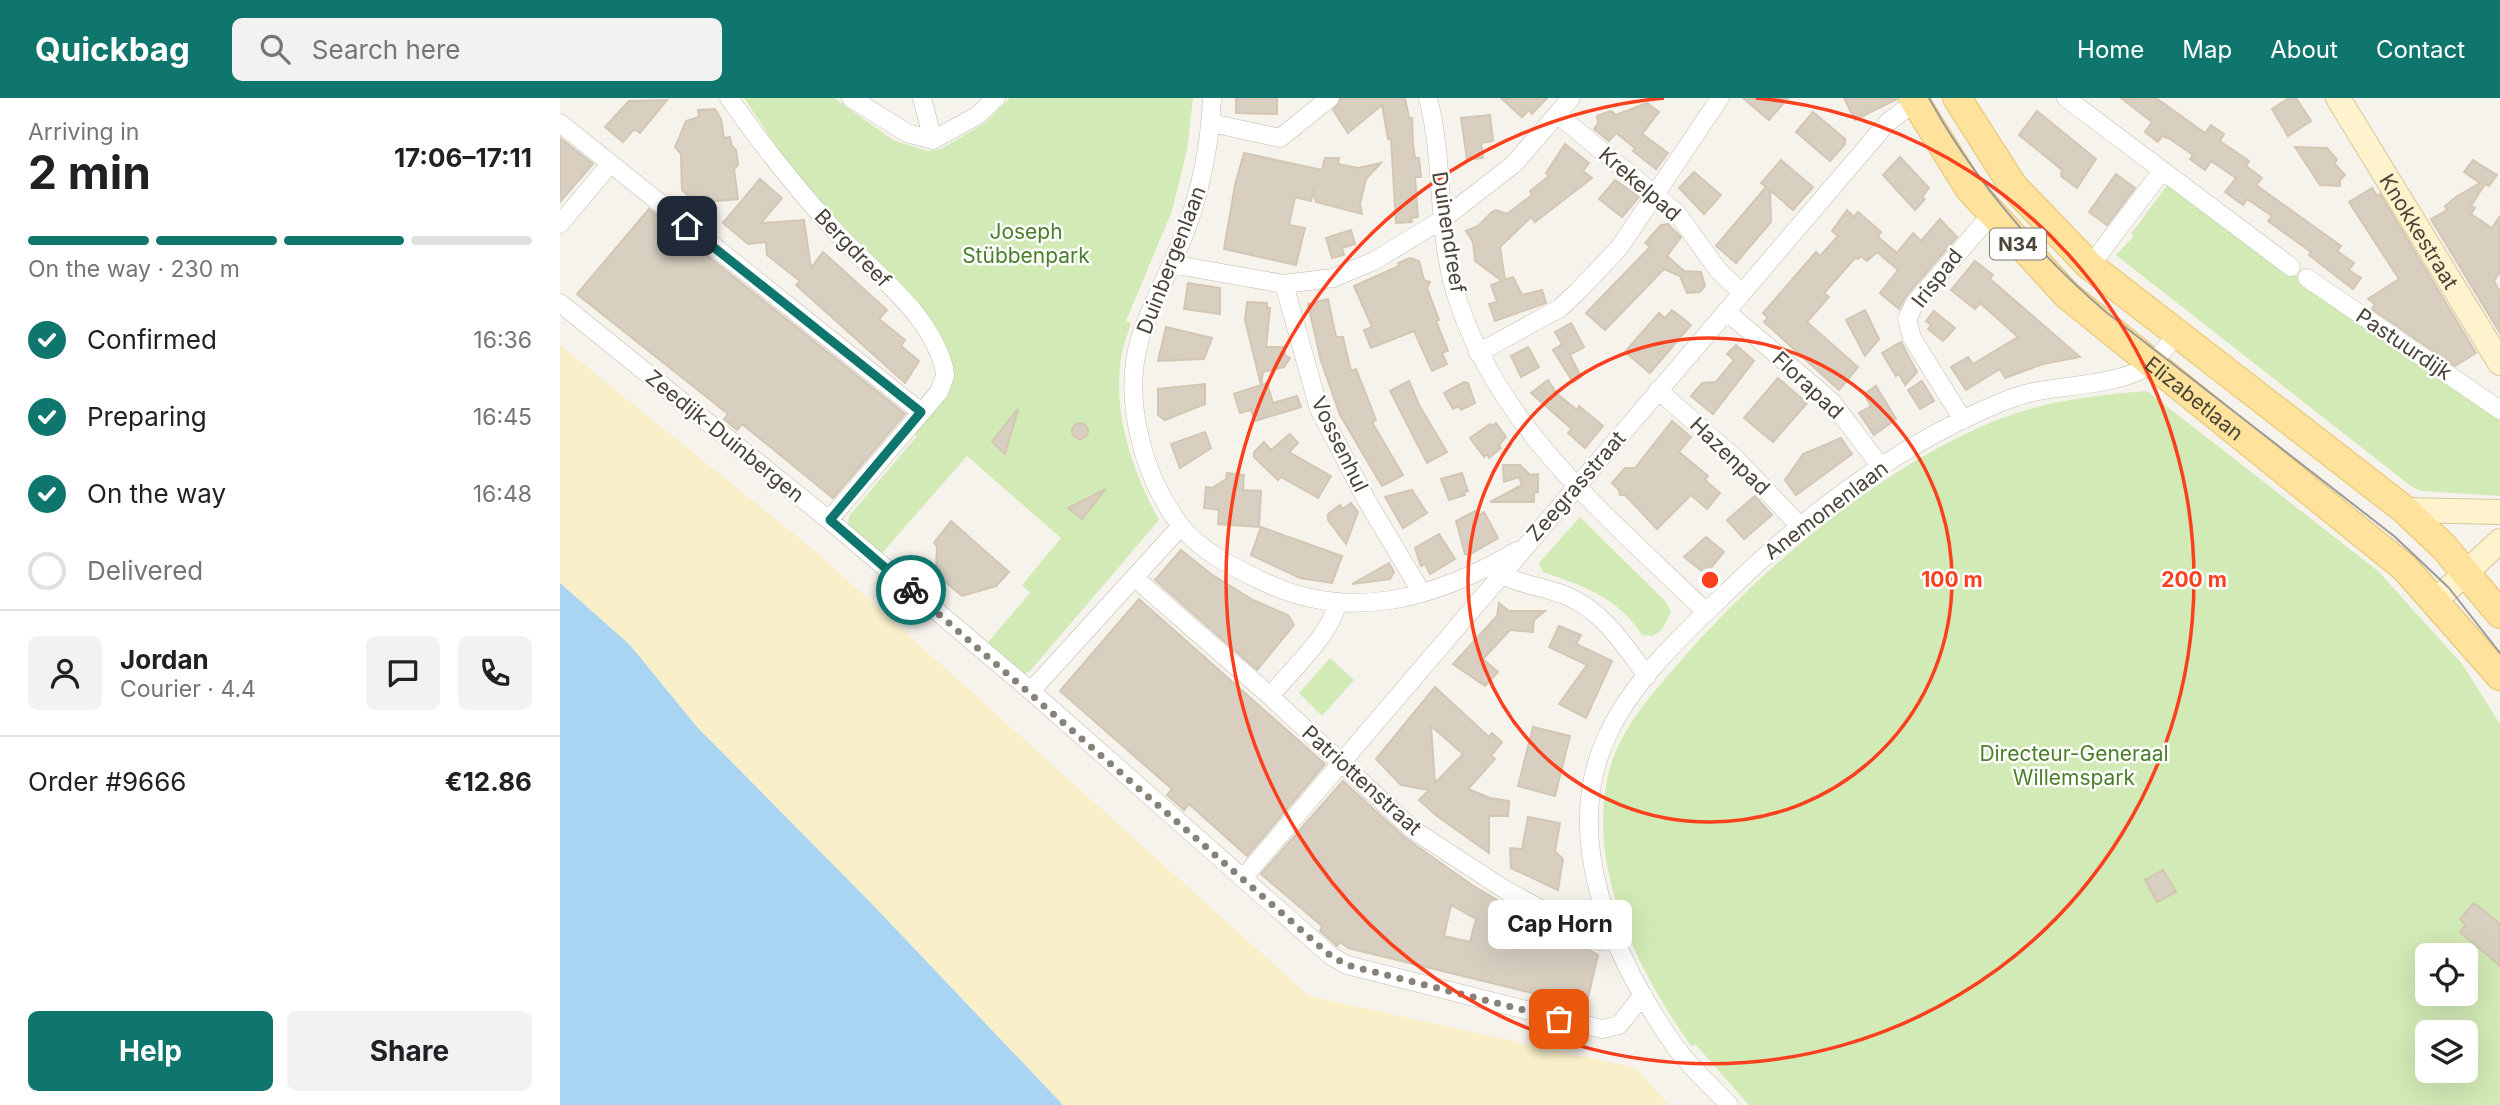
<!DOCTYPE html>
<html lang="en">
<head>
<meta charset="utf-8">
<style>
	body { margin:0; font-family:Inter,sans-serif; background:#f2f2f2; color:#202124; height:100vh; display:flex; flex-direction:column; font-size:26px; white-space:nowrap }
	* { box-sizing:border-box; margin:0 }
	p { font-size:23px; color:#757577 }
	.icon { flex:none; width:38px; height:38px; fill:none; stroke:currentColor; stroke-width:2; stroke-linecap:round; stroke-linejoin:round }
	.map { position:relative; flex:1; overflow:hidden }
	.panel { display:flex; flex-direction:column; background:#fff; width:560px }
	.panel>* { flex:none }
	.tools { position:absolute; left:1855px; top:845px; display:grid; gap:14px }
	.tools a { display:grid; place-items:center; width:63px; height:63px; border-radius:10px; background:#fff; box-shadow:0 7px 28px #0002; font-size:35px }
	.pin { position:absolute; display:grid; place-items:center; width:60px; height:60px; color:#fff; margin:-30px; border-radius:14px; box-shadow:0 4px 10px #0006 }
	.courier { position:absolute; display:grid; place-items:center; width:70px; height:70px; margin:-35px; border:5px solid #0f766e; border-radius:50%; background:#fff; color:#222; box-shadow:0 2px 9px #0007 }
	.bubble { position:absolute; height:49px; border-radius:10px; background:#fff; box-shadow:0 7px 28px #0002; font-size:23px; font-weight:700; line-height:49px; text-align:center }
	.head em { font-style:normal; font-weight:700 }
	.head div { display:flex; flex-direction:column-reverse }
	.head { display:flex; align-items:center; justify-content:space-between; height:119px; padding:0 28px }
	h1 { font-size:46px; font-weight:700; line-height:52px }
	.bar { display:grid; grid-template-columns:repeat(4,1fr); gap:10px 7px; align-content:center; height:84px; padding:0 28px }
	.bar i { height:9px; border-radius:5px; background:#e0e0e0 }
	.bar .on { background:#0f766e }
	.bar p { grid-column:span 4 }
	.line { display:flex; align-items:center; gap:18px; padding:0 28px; border-top:2px solid #e0e0e0 }
	.line div { flex:1 }
	.round { display:grid; place-items:center; flex:none; width:74px; height:74px; border-radius:10px; background:#f2f2f2 }
	ol { padding:0 28px; list-style:none }
	li { display:flex; align-items:center; gap:21px; height:77px }
	li p { margin-inline-start:auto }
	li .icon { padding:7px; border-radius:50%; background:#0f766e; color:#fff; stroke-width:4 }
	li:last-child { color:#757577 }
	li i { width:38px; height:38px; border:4px solid #e0e0e0; border-radius:50% }
	.action { display:flex; gap:14px; margin-top:auto; padding:14px 28px }
	.action a { flex:1; height:80px; border-radius:10px; background:#0f766e; color:#fff; font-size:28px; font-weight:700; line-height:80px; text-align:center }
	.action a+a { background:#f2f2f2; color:#202124 }
	header { display:flex; align-items:center; gap:42px; box-sizing:border-box; height:98px; padding:0 35px; background:#0f766e; color:#fff }
	header strong { font-size:33px }
	nav { display:flex; gap:38px; margin-inline-start:auto; font-size:24px }
	.search { width:490px; height:63px; background:#f2f2f2; display:flex; align-items:center; gap:18px; box-sizing:border-box; padding:0 24px; border-radius:10px; color:#757577; font-size:26px }
	main { display:flex; flex:1; min-height:0 }
	.map>svg:first-child { display:block }
</style>
</head>
<body>
<header>
<strong>Quickbag</strong>
<div class="search"><svg class="icon" aria-label="search" viewBox="0 0 24 24"><circle cx="10" cy="10" r="6"/><path d="M15 15l6 6"/></svg>Search here</div>
<nav><a>Home</a><a>Map</a><a>About</a><a>Contact</a></nav>
</header>
<main>
<section class="panel">
<div class="head"><div><h1>2 min</h1><p>Arriving in</p></div><em>17:06–17:11</em></div>
<div class="bar"><i class="on"></i><i class="on"></i><i class="on"></i><i></i><p>On the way · 230 m</p></div>
<ol>
<li><svg class="icon" aria-label="check" viewBox="0 0 24 24"><path d="M5 12l5 5 9-10"/></svg>Confirmed<p>16:36</p></li>
<li><svg class="icon" aria-label="check" viewBox="0 0 24 24"><path d="M5 12l5 5 9-10"/></svg>Preparing<p>16:45</p></li>
<li><svg class="icon" aria-label="check" viewBox="0 0 24 24"><path d="M5 12l5 5 9-10"/></svg>On the way<p>16:48</p></li>
<li><i></i>Delivered</li>
</ol>
<div class="line" style="height:126px"><a class="round"><svg class="icon" aria-label="person" viewBox="0 0 24 24"><circle cx="12" cy="8" r="4"/><path d="M4 21q1-7 8-7t8 7"/></svg></a><div><b>Jordan</b><p>Courier · 4.4</p></div><a class="round"><svg class="icon" aria-label="chat" viewBox="0 0 24 24"><path d="M4 5h16v11H9l-5 4z"/></svg></a><a class="round"><svg class="icon" aria-label="phone" viewBox="0 0 24 24"><path d="M5 4h4l2 5-3 2q2 4 5 5l2-3 5 2v4C11 20 4 13 5 4z"/></svg></a></div>
<div class="line" style="height:91px"><div>Order #9666</div><b>€12.86</b></div>
<div class="action"><a>Help</a><a>Share</a></div>
</section>
<div class="map">
<svg width="1940" height="1007" viewBox="0 0 1940 1007">
	<rect width="100%" height="100%" fill="#f6f3ec"/>
	<path fill="#d2eab5" fill-rule="evenodd" d="M184 0H274L333 42 367 53 381 51 425 25 450 0H633L627 52 612 113 566 223 571 225C567 239 561 253 560 267 554 321 574 376 599 422L470 573 463 576 428 544 470 495 462 487 501 440 407 358 322 455 288 428 289 418 357 338 352 333 390 267 289 137 225 61Z
		M1607 87 1940 322V398L1862 393 1852 389 1556 157 1574 138 1571 136Z
		M1587 293 1818 473 1902 566 1940 626V1007H1189L1136 947 1131 948C1077 871 1025 770 1049 673 1060 632 1090 598 1117 567 1201 470 1317 371 1437 322 1485 303 1536 297 1587 293ZM1867 858H1906V896H1867ZM1867 934H1906V973H1867Z
		M1020 419 1105 503 1111 514 1102 532 1093 538 1082 537C1059 500 1022 487 983 474L979 465Z
		M770 560 794 582 762 618 739 595Z"/>
	<path fill="#f9efc9" d="M0 247 255 453 749 898 1076 970 1109 1007H503L311 805 137 629 70 547 0 485Z"/>
	<path fill="#a9d4f2" d="M0 485 70 547 137 629 311 805 503 1007H0Z"/>
	<path fill="#d8cfc1" stroke="#d3c7b4" stroke-width="2" fill-rule="evenodd" d="M676 0H717V16L676 15Z
		M781 0H845L849 20H852L853 46 855 60H859L861 79H855L858 119 851 120 852 124 836 125 831 41H828L822 7 788 35 773 12Z
		M941 0H987L972 16 969 12 962 19Z
		M1183 0H1228L1209 22Z
		M1284 0H1336L1337 1 1295 22Z
		M1561 0H1596L1645 35 1651 27 1664 36 1660 43 1689 63 1686 68 1702 80 1696 87 1781 148 1777 153 1794 165 1789 172 1801 180 1793 191 1749 157 1751 154 1708 123 1712 118 1687 101 1683 107 1665 94 1676 80 1651 63 1645 72 1630 61 1633 57 1610 41 1602 38 1598 44 1585 34 1592 24Z
		M1729 0H1736L1751 23 1728 38 1712 11Z
		M107 2 80 35 74 31 63 44 45 29 69 3Z
		M1087 5 1099 14 1082 36 1108 55 1096 71 1073 53 1075 50 1056 35 1049 43 1034 31 1038 25 1037 18 1051 13 1056 17Z
		M155 11 161 21 164 40 170 39 172 48 176 52 178 67 174 71 178 101 136 105 122 92 121 56 115 49 126 23 139 19 138 12Z
		M1477 13 1536 61 1517 90 1501 78 1502 72 1459 37Z
		M1253 14 1285 41V46L1270 63 1236 34Z
		M930 17 933 43 921 45 923 60 907 62 901 20Z
		M0 40 33 66 0 104Z
		M1005 46 1029 65 1023 73 1032 80 975 124 971 119 940 149 945 182 953 179 962 197 982 192 986 205 935 223 929 206 937 204 931 187 942 183 915 163 913 144 906 133 918 128 932 114 936 112 947 116 972 97 970 93 989 78 986 75Z
		M1735 49 1767 50 1777 62 1774 65 1785 77 1780 82V88L1760 87Z
		M684 55 762 72 765 60H779L778 66 798 70 821 65 806 81 800 106 802 116 756 104 753 94 751 103 735 99 729 127 745 130 736 167 664 151 675 87Z
		M1340 59 1369 90 1362 99 1365 101 1355 112 1323 77Z
		M1221 62 1253 89 1233 112 1210 92 1211 124 1176 165 1156 148 1206 89 1201 85Z
		M1913 62 1937 77 1929 88 1925 86 1911 108 1915 110 1911 116 1932 130 1940 118V174L1934 183 1940 194V235L1871 121 1887 112 1885 108 1896 99 1920 85 1904 74Z
		M1134 74 1161 97 1144 116 1119 90Z
		M1556 76 1575 90 1547 127 1529 114Z
		M200 81 222 100 201 125 244 122 251 170 263 154 327 212 319 221 345 242 341 248 359 263 345 285 236 187 240 183 207 157 206 144 188 146 163 125Z
		M1055 82 1079 99 1062 119 1039 101Z
		M1812 90 1817 98 1820 96 1916 255 1895 268 1812 211 1815 206 1808 201 1839 181 1789 104Z
		M89 111 345 316 273 400 182 326 177 332 164 321 168 316 17 196Z
		M1287 112 1294 119 1298 114 1321 134 1318 139 1337 155 1353 135 1361 143 1380 121 1397 139 1346 198 1339 211 1320 195 1338 172 1317 154 1307 163 1301 158 1298 161 1296 159 1264 195 1269 199 1247 224 1298 269 1279 292 1204 224 1208 220 1203 215 1256 154 1260 158 1278 138 1272 133Z
		M1108 126 1121 139 1107 158 1124 173 1141 174 1145 188 1140 194 1127 195 1120 178 1104 171 1045 232 1026 215 1090 149 1085 145 1101 127Z
		M791 132 795 146 782 150 784 157 772 160 766 140Z
		M850 160 859 163 864 182 870 184 867 190 879 222 876 223 888 253 882 255 887 266 872 273 854 233 811 250 804 232 812 229 794 188 839 168 838 165Z
		M1415 163 1433 177 1430 181 1520 259 1483 266 1445 280 1440 271 1406 292 1391 269 1408 259 1413 266 1458 239 1420 205 1415 211 1391 192Z
		M628 185 660 190V216L624 211Z
		M768 201 776 239H783L791 273 796 271 816 322 812 324 843 377 822 388 780 317 761 263 748 206Z
		M687 204 707 205V210H710L706 249H724L725 257 730 260 724 269 703 274 701 287 685 222Z
		M1112 212 1131 227 1090 275 1065 254 1099 215 1105 220Z
		M1305 212 1319 241 1305 258 1286 222Z
		M1374 213 1395 230 1383 243 1368 231 1371 227 1366 223Z
		M1011 225 1024 249 1010 257 1021 279 1013 284 993 252 1002 246 995 234Z
		M606 229 652 240 644 261 598 263Z
		M1341 244 1357 274 1345 287 1339 276 1336 278 1322 255Z
		M1176 247 1194 263 1153 316 1131 298 1142 285 1156 284 1174 262 1167 256Z
		M968 249 979 269 961 279 951 258Z
		M1218 280 1247 305 1213 344 1184 320Z
		M988 282 996 295 1017 312 1019 308 1043 328 1025 350 1008 335 1012 331 971 295Z
		M849 283 859 307 887 354 867 365 830 293Z
		M1362 283 1374 303 1360 311 1348 292Z
		M904 284 908 285 915 305 901 312 899 308 893 311 884 295Z
		M707 285 713 305 737 298 741 309 695 323 691 312 680 315 674 296Z
		M645 286V306L605 322 598 317V291Z
		M1316 288 1336 321 1314 337 1299 315 1311 308 1304 296Z
		M457 312H458L445 356 432 344Z
		M1112 323 1131 339 1119 354 1148 378 1145 382 1160 395 1147 411 1131 397 1097 431 1065 397H1060L1059 392 1052 385 1065 370H1075Z
		M512 333a8 8 0 1 1 16 0a8 8 0 1 1-16 0Z
		M936 325 946 339 939 347 941 350 929 360 927 356 924 359 910 340 930 326 932 328Z
		M645 334 651 350 620 370 611 346Z
		M730 336 738 345 729 354 771 378 758 400 721 379 718 382 694 359V354L704 344 711 352Z
		M1281 340 1292 356 1236 397 1225 382 1243 356Z
		M943 367H960L969 376 966 377 978 376V394L974 395V404H930L962 387 959 379 944 384Z
		M667 375 684 377 683 392 701 393 699 429 658 426 659 412 644 410 646 389 652 390 666 381Z
		M902 375 908 393 904 394 905 397 889 402 881 381Z
		M546 391 522 421 508 410Z
		M852 392 867 415 843 430 825 399Z
		M1195 398 1212 417 1184 441 1167 422Z
		M791 405 798 414 786 446 768 422V416L780 407 783 411Z
		M915 413 918 418 924 414 938 440 909 457 905 456 896 423Z
		M391 423 449 474 436 488 402 498 376 476 377 448 374 445Z
		M701 429 782 458 772 485 740 480 691 457Z
		M879 436 895 461 870 476 865 466 861 468 855 450Z
		M1146 439 1164 454 1146 476 1124 459Z
		M621 452 651 476 693 502 728 517 734 527 697 572 595 482Z
		M829 465 834 474 830 481 792 486Z
		M579 501 765 666 687 758 629 706 624 712 607 697 612 691 500 593Z
		M939 505 949 513H985L974 522 973 534 950 532 923 561 938 574 925 588 893 566 937 518Z
		M999 528 1021 537 1016 546 1052 563 1026 620 999 606 1027 567 989 549Z
		M875 589 929 639 932 635 942 644 931 658 935 661 908 691 930 700 949 703 948 718H929V755L877 718 859 702 869 692 841 687 816 661ZM871 628 903 656 875 685Z
		M973 629 1010 638 995 698 958 688Z
		M783 683 844 739 912 787 984 830 995 832 1038 857 1026 908 788 850 780 844 777 848 760 833 762 828 701 776ZM891 807 916 821 910 844 884 838Z
		M968 719 1000 725 995 753 1003 761 998 792 951 770 950 750 962 751Z
		M1603 772 1616 794 1597 804 1585 782Z
		M1914 805 1940 826V868L1900 834 1906 827 1900 821Z"/>
	<g fill="none" stroke-linecap="round" stroke-linejoin="round">
		<defs>
			<path id="street" d="M169 0C202 47 237 91 275 133 314 176 368 212 384 269L385 278 379 294 269 422
				M291 0 347 35 373 42 418 17 436 0
				M362 0 373 42
				M652 0C650 45 642 87 627 129 613 167 592 203 580 241 562 301 583 378 620 427 640 453 673 469 702 483 790 526 876 500 957 453
				M868 0C884 62 877 128 894 190 934 328 1047 417 1146 514
				M1506 0 1731 169
				M997 16 1117 115 1158 172 1182 195
				M0 25 361 314
				M651 25 720 40 770 0
				M0 126 50 66
				M611 166 724 186 773 180 814 163 883 121 954 66 1011 0
				M1530 168 1602 73
				M1747 180 1940 312
				M724 186 759 311 807 403 856 485 859 495
				M0 205 269 422 471 593 771 858 787 867 1042 931 1059 927 1083 897
				M1166 213 1272 304 1321 369
				M918 255 1000 210 1019 192 1059 150 1160 0
				M1098 292 1176 361 1239 427
				M1403 322 1352 240 1347 221 1355 205 1431 117
				M935 473C957 487 984 488 1007 498 1043 513 1065 548 1087 578
				M575 480 710 598 852 731 944 791 1039 843 1055 842
				M471 593 621 428
				M710 598C729 575 773 534 777 505
				M683 780 1328 24 1355 4
				M1169 1007C1150 986 1128 968 1112 944 1053 859 999 738 1048 636 1073 583 1122 537 1164 497 1235 427 1315 364 1406 320 1426 311 1447 300 1469 295 1502 287 1564 287 1590 266 1600 259 1608 246 1616 237"/>
			<g id="secondary">
				<path id="s1" d="M1778 0 1940 265"/>
				<path d="M1845 412 1940 414"/>
				<path d="M1876 502 1940 443"/>
			</g>
			<g id="primary">
				<path id="s2" d="M1353 0 1409 90 1507 197 1845 470 1940 578"/>
				<path d="M1397 0 1453 88 1530 168 1845 412 1884 449 1940 516"/>
			</g>
		</defs>
		<use href="#street" stroke="#c2bbae" stroke-width="19"/>
		<use href="#secondary" stroke="#d6c79b" stroke-width="26"/>
		<use href="#primary" stroke="#e6c16a" stroke-width="30"/>
		<use href="#street" stroke="#fff" stroke-width="18"/>
		<use href="#secondary" stroke="#fff3cd" stroke-width="24"/>
		<use href="#primary" stroke="#ffe39c" stroke-width="28"/>
		<path stroke="#9a9a9a" stroke-width="2" d="M1369 0C1414 82 1475 153 1546 214L1834 438 1889 490 1940 555"/>
	</g>
	<g fill="none" stroke-linecap="round" stroke-linejoin="round">
		<path stroke="#878178" stroke-width="7" stroke-dasharray="0 12.6" d="M351 492 771 858 787 867 999 921"/>
		<path stroke="#0f766e" stroke-width="9" d="M127 128 361 314 270 422 351 492"/>
	</g>
	<g fill="none" stroke="#fc3f1d" stroke-width="3.5">
		<circle cx="1150" cy="482" r="242"/>
		<path d="M1196 0A484 484 0 1 1 1104 0"/>
	</g>
	<g text-anchor="middle" dominant-baseline="central" stroke-width="5" stroke-linejoin="round" paint-order="stroke">
		<rect fill="#fff" stroke="#817c74" stroke-width="2" x="1430" y="130.5" width="56" height="31" rx="5"/>
		<g font-size="19" font-weight="bold" fill="#4b4439">
			<text x="1458" y="146">N34</text>
		</g>
		<g font-size="21" fill="#4b4439" stroke="#fff">
			<text transform="translate(1080 86) rotate(41)">Krekelpad</text>
			<text stroke="none"><textPath href="#s1" startOffset="156">Knokkestraat</textPath></text>
			<text transform="translate(889 134) rotate(81)">Duinendreef</text>
			<text transform="translate(293 150) rotate(46)">Bergdreef</text>
			<text transform="translate(611 162) rotate(-69)">Duinbergenlaan</text>
			<text transform="translate(1377 180) rotate(-52)">Irispad</text>
			<text transform="translate(1844 246) rotate(34)">Pastuurdijk</text>
			<text transform="translate(1248 287) rotate(43)">Florapad</text>
			<text stroke="none"><textPath href="#s2" startOffset="415">Elizabetlaan</textPath></text>
			<text transform="translate(165 338) rotate(39)">Zeedijk-Duinbergen</text>
			<text transform="translate(780 346) rotate(64)">Vossenhul</text>
			<text transform="translate(1170 358) rotate(44)">Hazenpad</text>
			<text transform="translate(1016 388) rotate(-49)">Zeegrasstraat</text>
			<text transform="translate(1266 412) rotate(-37)">Anemonenlaan</text>
			<text transform="translate(802 682) rotate(42)">Patriottenstraat</text>
		</g>
		<g font-size="21" fill="#4a7f2a" stroke="#fff">
			<text x="466" y="133">Joseph<tspan x="466" dy="24">Stübbenpark</tspan></text>
			<text x="1514" y="655">Directeur-Generaal<tspan x="1514" dy="24">Willemspark</tspan></text>
		</g>
	</g>
	<circle cx="1150" cy="482" r="10" fill="#fc3f1d" stroke="#fff" stroke-width="3.5"/>
	<g font-size="21" text-anchor="middle" font-weight="bold" fill="#fc3f1d" stroke="#fff" stroke-width="5" stroke-linejoin="round" paint-order="stroke">
		<text x="1392" y="489">100 m</text>
		<text x="1634" y="489">200 m</text>
	</g>
</svg>
<div class="tools">
<a><svg class="icon" aria-label="locate" viewBox="0 0 24 24"><circle cx="12" cy="12" r="6"/><path d="M12 2v4M12 18v4M2 12h4M18 12h4"/></svg></a>
<a><svg class="icon" aria-label="layers" viewBox="0 0 24 24"><path d="M12 4l9 5-9 5-9-5zM3 14l9 5 9-5"/></svg></a>
</div>
<div class="pin" style="left:999px;top:921px;background:#ea580c"><svg class="icon" aria-label="bag" viewBox="0 0 24 24"><path d="M5 8h14l-1 12H6zM9 8a3 3 0 0 1 6 0"/></svg></div>
<div class="pin" style="left:127px;top:128px;background:#1f2937"><svg class="icon" aria-label="home" viewBox="0 0 24 24"><path d="M3 11l9-7 9 7M6 9v11h12V9"/></svg></div>
<div class="courier" style="left:351px;top:492px"><svg class="icon" aria-label="bike" viewBox="0 0 24 24"><circle cx="6" cy="16" r="4"/><circle cx="18" cy="16" r="4"/><path d="M6 16l4-8h5l3 8M10 8l3 8H6M13 5h3"/></svg></div>
<div class="bubble" style="left:928px;top:802px;width:144px">Cap Horn</div>
</div>
</main>
</body>
</html>
